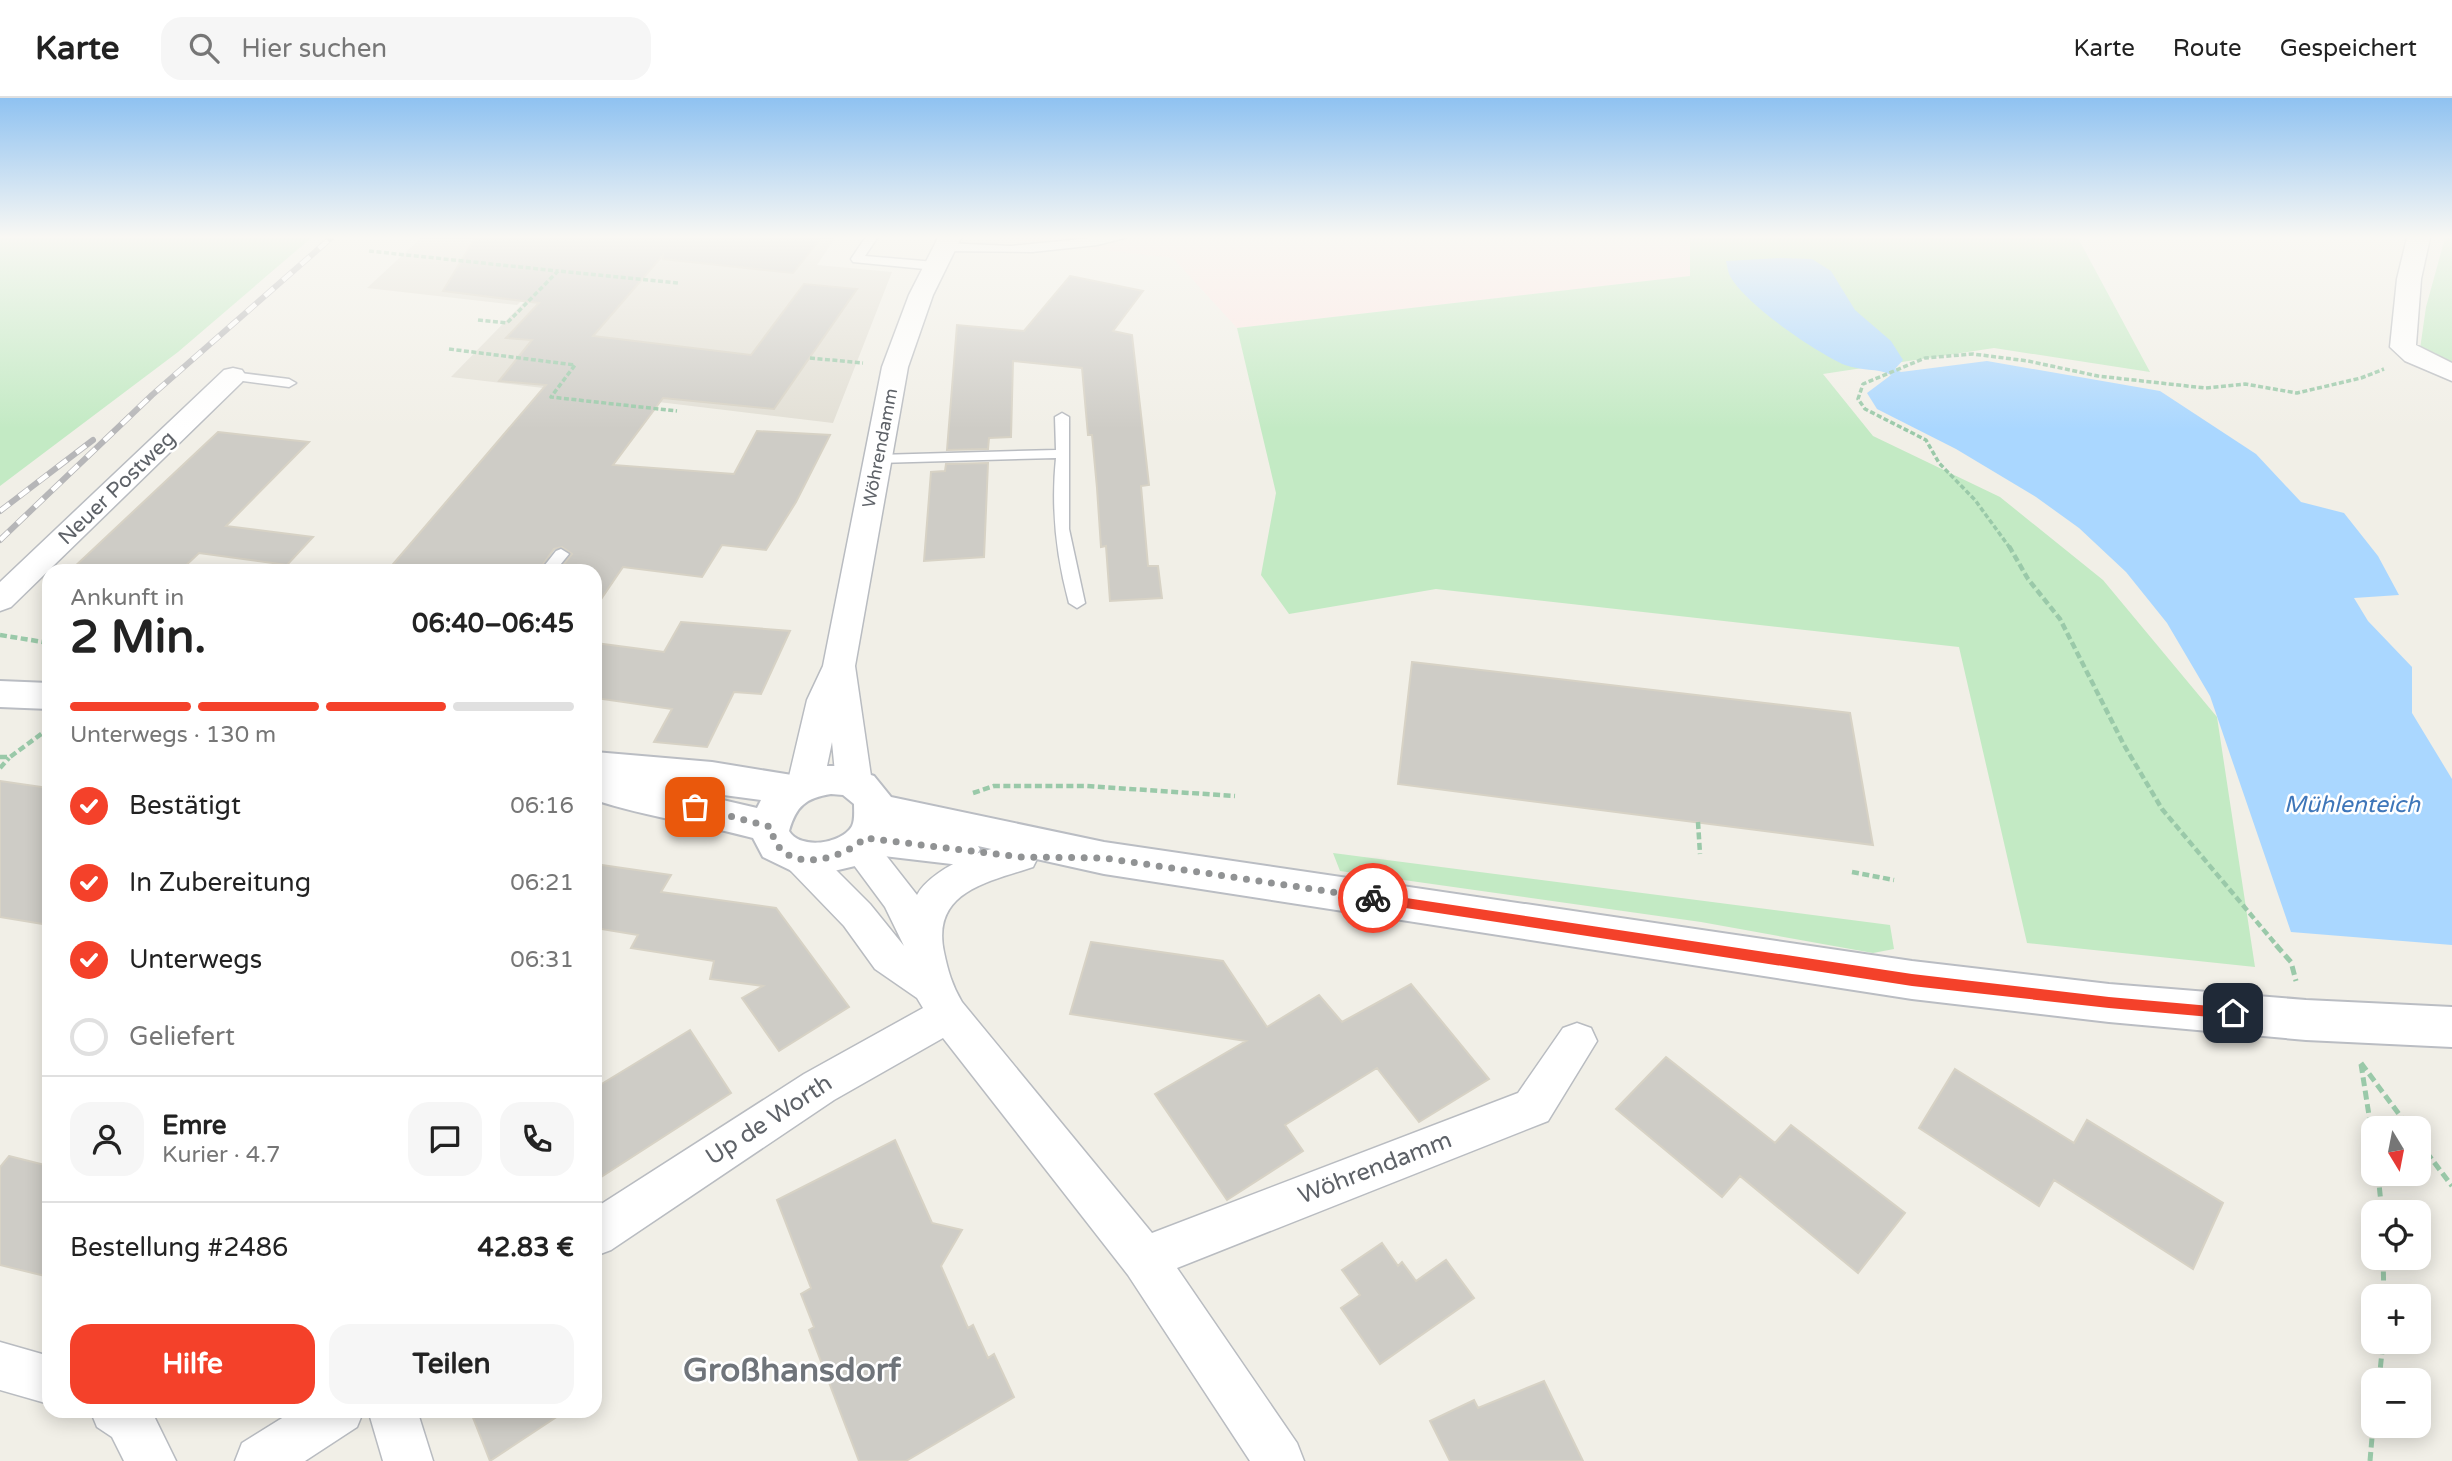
<!DOCTYPE html>
<html lang="de">
<head>
<meta charset="utf-8">
<style>
	body { margin:0; font-family:"Varela Round",sans-serif; background:#f6f6f6; color:#222; height:100vh; display:flex; flex-direction:column; font-size:26px; white-space:nowrap }
	* { box-sizing:border-box; margin:0 }
	p { font-size:23px; color:#767676 }
	.icon { flex:none; width:38px; height:38px; fill:none; stroke:currentColor; stroke-width:2; stroke-linecap:round; stroke-linejoin:round }
	.map { position:relative; flex:1; overflow:hidden }
	.drawer { position:absolute; left:42px; top:466px; width:560px; height:854px; display:flex; flex-direction:column; background:#fff; border-radius:21px; box-shadow:0 4px 18px #0003 }
	.drawer>* { flex:none }
	.needle { width:46px; rotate:170deg }
	.controls { position:absolute; left:2361px; top:1018px; display:grid; gap:14px }
	.controls a { display:grid; place-items:center; width:70px; height:70px; border-radius:14px; background:#fff; box-shadow:0 4px 18px #0003; font-size:35px }
	.pin { position:absolute; display:grid; place-items:center; width:60px; height:60px; color:#fff; margin:-30px; border-radius:14px; box-shadow:0 4px 10px #0006 }
	.courier { position:absolute; display:grid; place-items:center; width:70px; height:70px; margin:-35px; border:5px solid #f4412a; border-radius:50%; background:#fff; color:#222; box-shadow:0 2px 9px #0007 }
	.overview em { font-style:normal; font-weight:700 }
	.overview div { display:flex; flex-direction:column-reverse }
	.overview { display:flex; align-items:center; justify-content:space-between; height:119px; padding:0 28px }
	h1 { font-size:46px; font-weight:700; line-height:52px }
	.bar { display:grid; grid-template-columns:repeat(4,1fr); gap:10px 7px; align-content:center; height:84px; padding:0 28px }
	.bar i { height:9px; border-radius:5px; background:#e0e0e0 }
	.bar .current { background:#f4412a }
	.bar p { grid-column:span 4 }
	.line { display:flex; align-items:center; gap:18px; padding:0 28px; border-top:2px solid #e0e0e0 }
	.line div { flex:1 }
	.round { display:grid; place-items:center; flex:none; width:74px; height:74px; border-radius:21px; background:#f6f6f6 }
	ol { padding:0 28px; list-style:none }
	li { display:flex; align-items:center; gap:21px; height:77px }
	li p { margin-inline-start:auto }
	li .icon { padding:7px; border-radius:50%; background:#f4412a; color:#fff; stroke-width:4 }
	li:last-child { color:#767676 }
	li i { width:38px; height:38px; border:4px solid #e0e0e0; border-radius:50% }
	.cta { display:flex; gap:14px; margin-top:auto; padding:14px 28px }
	.cta a { flex:1; height:80px; border-radius:21px; background:#f4412a; color:#fff; font-size:28px; font-weight:700; line-height:80px; text-align:center }
	.cta a+a { background:#f6f6f6; color:#222 }
	header { display:flex; align-items:center; gap:42px; box-sizing:border-box; height:98px; padding:0 35px; background:#fff; border-bottom:2px solid #e0e0e0 }
	header strong { font-size:33px }
	nav { display:flex; gap:38px; margin-inline-start:auto; font-size:24px }
	.search { width:490px; height:63px; background:#f6f6f6; display:flex; align-items:center; gap:18px; box-sizing:border-box; padding:0 24px; border-radius:21px; color:#767676; font-size:26px }
	.map>svg:first-child { display:block }
</style>
</head>
<body>
<header>
<strong>Karte</strong>
<div class="search"><svg class="icon" aria-label="search" viewBox="0 0 24 24"><circle cx="10" cy="10" r="6"/><path d="M15 15l6 6"/></svg>Hier suchen</div>
<nav><a>Karte</a><a>Route</a><a>Gespeichert</a></nav>
</header>
<div class="map">
<svg width="2452" height="1363" viewBox="0 0 2452 1363">
	<rect width="100%" height="100%" fill="#f1efe7"/>
	<path fill="#e2dfd5" d="M421 140H835L817 167 892 174 833 325 451 279 562 165 517 207 367 190Z"/>
	<path fill="#fde7e4" d="M996 140H1690V178L1237 230 1173 160Z"/>
	<path fill="#c3eac4" d="M0 140H311L178 254 0 388Z
		M1690 140H2078L2150 274 1994 250 1823 276 1873 338 2000 399 2103 482 2217 619 2255 869 2027 845 1959 549 1436 491 1289 516 1261 477 1276 395 1237 230 1690 178Z
		M2445 140H2452V264L2420 251 2426 209Z
		M1333 755 1890 827 1894 851 1873 855 1701 824 1340 773Z"/>
	<path fill="#aad7ff" d="M1781 160 1812 161 1831 173 1855 212 1891 243 1903 262 1895 271 1901 274 1987 263 2160 293 2256 356 2301 404 2344 415 2378 458 2399 497 2354 500 2368 523 2412 569V615L2452 681V847L2291 834 2210 598 2167 525 2126 474 2079 430 2036 399 1956 351 1877 311 1867 295 1891 277C1878 270 1860 273 1845 267 1815 254 1745 206 1730 178 1728 174 1727 168 1726 163Z"/>
	<path fill="#ceccc6" stroke="#d7d2c5" stroke-width="2" d="M475 140H821L793 175 663 161V157L593 238 751 257 804 186 857 191 774 311 663 300 613 367 734 376 757 333 830 337 796 404 766 452 722 447 702 479 623 469 595 510V472H559L572 456 562 449 554 451 539 472H388L546 287 499 283 532 242 506 240 539 205 443 193Z
		M1070 178 1143 193 1113 233 1132 237 1149 387 1141 388 1148 468H1158L1162 500 1110 503 1106 448 1101 449 1097 390 1092 337H1088L1082 270 1013 263 1011 339 989 340 988 351 947 352 957 227 1024 233Z
		M218 334 309 344 226 428 313 439 287 467 199 455 181 472H71Z
		M988 365 984 459 924 463 931 374 945 373 946 366Z
		M681 524 790 533 761 596 734 594 707 649 654 644 672 611 595 600V545L664 554Z
		M1412 564 1850 615 1873 747 1398 686Z
		M0 683 49 690V827L0 819Z
		M595 766 671 777 661 794 776 810 849 909 779 953 742 900 763 888 710 881 714 863 631 850 638 837 595 830Z
		M1091 844 1223 863 1267 929 1319 897 1342 924 1411 886 1489 981 1419 1024 1377 970 1285 1027 1303 1053 1227 1102 1155 996 1246 943 1070 916Z
		M690 932 731 995 595 1083V990Z
		M1666 959 1775 1045 1791 1027 1905 1115 1858 1175 1740 1078 1722 1099 1616 1011Z
		M1955 971 2074 1045 2087 1022 2223 1105 2193 1171 2054 1082 2039 1108 1919 1030Z
		M895 1042 932 1125 962 1132 941 1168 968 1230 973 1227 988 1260 994 1256 1014 1299 906 1363H859L809 1232 814 1229 801 1196 811 1190 777 1102Z
		M9 1058 49 1068V1179L0 1167V1069Z
		M1382 1145 1398 1168 1402 1164 1416 1183 1446 1162 1474 1200 1380 1266 1341 1210 1360 1197 1342 1172Z
		M1544 1283 1583 1363H1450L1430 1323 1474 1302 1478 1310Z
		M470 1312H567L490 1363Z"/>
	<g fill="none" stroke-linecap="round" stroke-linejoin="round">
		<defs>
			<path id="service" d="M865 140H877L865 158 935 164 941 168 935 172 853 164 851 161Z
				M1092 140H1125L1097 147 1032 154 945 153 939 149 945 145 1011 148Z
				M233 274 289 281 296 285 289 289 228 281V275Z
				M1062 315 1069 319V431L1085 505 1077 510 1069 505C1056 457 1051 410 1056 360L878 365 871 361 878 357 1056 352 1055 319Z
				M561 451 569 456 556 472H541L556 453Z"/>
			<path id="minor" d="M938 140H961L933 197 908 269 855 568 872 685 866 695 854 698 842 695 836 685 832 644 823 687 817 697 805 700 793 697 787 687 807 602 823 568 882 269 909 197Z
				M2407 140H2430L2421 181 2416 247 2452 265V283L2405 263 2390 249 2397 181Z
				M233 270 242 272 246 278 242 284 11 509 0 513V484L224 272Z
				M857 732 870 737 917 797C932 768 1003 739 1033 749L1038 759 1033 769C989 784 931 793 944 854 948 873 952 887 962 904L1152 1135 1518 995 1563 930 1577 925 1591 930 1597 943 1548 1023 1177 1170 1297 1345 1304 1363H1250L1128 1177 943 940 834 1002 611 1152 595 1158V1110L804 976 923 910 917 900 875 871 844 828 790 772 785 762 790 752 803 747 816 752 870 806 904 848 885 809 839 747 844 737Z
				M0 1244 49 1258V1306L0 1292Z
				M90 1312H151L176 1363H124L112 1339 97 1329Z
				M295 1312H364L357 1329 305 1363H235L242 1345Z
				M368 1312H417L433 1363H383Z"/>
			<path id="secondary" d="M0 583 49 585V611L0 609Z
				M595 654 712 664 792 677 823 668H844L874 678 891 699 1104 744 1912 863 2109 886 2306 902 2452 909V949L2306 942 2109 924 1912 901 1104 776 978 748 980 751 974 762 960 767 875 757 855 768 817 777 794 774 763 759 753 740C701 726 647 719 595 702ZM671 690 761 702 757 710ZM831 696 843 697 854 706C854 713 855 722 852 728 842 746 800 752 789 733 796 708 806 700 831 696Z"/>
		</defs>
		<use href="#service" stroke="#b9bcc1" stroke-width="3"/>
		<use href="#minor" stroke="#b9bcc1" stroke-width="3"/>
		<use href="#secondary" stroke="#babdc3" stroke-width="4"/>
		<path stroke="#9ac9a9" stroke-width="3.5" stroke-dasharray="5 2.5" stroke-linecap="butt" d="M369 153 558 173
			M478 222 507 225 558 173 678 185
			M449 251 575 267 551 299 677 313
			M810 260 863 265
			M2010 450 1975 402 1939 365 1926 342 1865 311 1858 301 1863 286 1925 260 1973 256 2028 263 2098 278 2205 290 2245 286 2297 295 2361 280 2384 271"/>
		<path stroke="#9ac9a9" stroke-width="4.5" stroke-dasharray="7 3.5" stroke-linecap="butt" d="M2009 448 2028 481 2060 521 2124 647 2162 711 2278 849
			M0 537 49 545
			M0 659H10L48 631
			M0 670 9 660
			M973 695 994 688H1086L1235 698
			M1698 724 1700 756
			M1852 774 1894 782"/>
		<path stroke="#9ac9a9" stroke-width="5" stroke-dasharray="9 4.5" stroke-linecap="butt" d="M2276 847 2291 864 2296 883
			M2361 965 2410 1031
			M2361 966 2373 1043
			M2418 1043 2452 1088
			M2378 1076 2382 1115
			M2383 1160 2384 1199
			M2379 1283 2383 1244
			M2370 1363 2373 1328"/>
		<use href="#service" fill="#fff" fill-rule="evenodd"/>
		<use href="#minor" fill="#fff" fill-rule="evenodd"/>
		<use href="#secondary" fill="#fff" fill-rule="evenodd"/>
		<defs>
			<path id="rail" d="M0 413 93 342
				M0 442 152 297 331 140"/>
		</defs>
		<use href="#rail" stroke="#b6b6b8" stroke-width="6"/>
		<use href="#rail" stroke="#fff" stroke-width="4.5" stroke-dasharray="12" stroke-linecap="butt"/>
	</g>
	<linearGradient id="sky" x2="0" y2="1"><stop stop-color="#8fc2f1"/><stop offset="0.42" stop-color="#f9f8f4"/><stop offset="1" stop-color="#f9f8f4" stop-opacity="0"/></linearGradient>
	<rect width="2452" height="331" fill="url(#sky)"/>
	<path fill="#f4412a" d="M1373 795 1912 876 2109 899 2233 910 2239 915 2233 921 2109 910 1912 888 1373 805 1367 800Z"/>
	<g fill="none" stroke-linecap="round" stroke-linejoin="round">
		<path stroke="#919394" stroke-width="7" stroke-dasharray="0 12.6" d="M695 709 771 729C778 778 839 764 865 740L1020 759 1104 760 1373 800"/>
	</g>
	<g text-anchor="middle" dominant-baseline="central" stroke-width="5" stroke-linejoin="round" paint-order="stroke">
		<g font-size="18" fill="#5e6268" stroke="#fff">
			<text transform="translate(880 350) rotate(-79)">Wöhrendamm</text>
		</g>
		<g font-size="21" fill="#5e6268" stroke="#fff">
			<text transform="translate(117 390) rotate(-44)">Neuer Postweg</text>
		</g>
		<g font-size="23" font-style="italic" fill="#3e76b9" stroke="#fff">
			<text x="2352" y="707">Mühlenteich</text>
		</g>
		<g font-size="24" fill="#5e6268" stroke="#fff">
			<text transform="translate(769 1022) rotate(-33)">Up de Worth</text>
			<text transform="translate(1375 1070) rotate(-21)">Wöhrendamm</text>
		</g>
		<g font-size="33" font-weight="bold" fill="#6f747a" stroke="#fff">
			<text x="792" y="1272">Großhansdorf</text>
		</g>
	</g>
</svg>
<div class="controls">
<a><svg class="needle" viewBox="-14 -14 28 28"><path d="M0-13l5 13h-10z" fill="#e53935"/><path d="M0 13l5-13h-10z" fill="#767676"/></svg></a>
<a><svg class="icon" aria-label="locate" viewBox="0 0 24 24"><circle cx="12" cy="12" r="6"/><path d="M12 2v4M12 18v4M2 12h4M18 12h4"/></svg></a>
<a>+</a>
<a>−</a>
</div>
<div class="pin" style="left:695px;top:709px;background:#ea580c"><svg class="icon" aria-label="bag" viewBox="0 0 24 24"><path d="M5 8h14l-1 12H6zM9 8a3 3 0 0 1 6 0"/></svg></div>
<div class="pin" style="left:2233px;top:915px;background:#1f2937"><svg class="icon" aria-label="home" viewBox="0 0 24 24"><path d="M3 11l9-7 9 7M6 9v11h12V9"/></svg></div>
<div class="courier" style="left:1373px;top:800px"><svg class="icon" aria-label="bike" viewBox="0 0 24 24"><circle cx="6" cy="16" r="4"/><circle cx="18" cy="16" r="4"/><path d="M6 16l4-8h5l3 8M10 8l3 8H6M13 5h3"/></svg></div>
<section class="drawer">
<div class="overview"><div><h1>2 Min.</h1><p>Ankunft in</p></div><em>06:40–06:45</em></div>
<div class="bar"><i class="current"></i><i class="current"></i><i class="current"></i><i></i><p>Unterwegs · 130 m</p></div>
<ol>
<li><svg class="icon" aria-label="check" viewBox="0 0 24 24"><path d="M5 12l5 5 9-10"/></svg>Bestätigt<p>06:16</p></li>
<li><svg class="icon" aria-label="check" viewBox="0 0 24 24"><path d="M5 12l5 5 9-10"/></svg>In Zubereitung<p>06:21</p></li>
<li><svg class="icon" aria-label="check" viewBox="0 0 24 24"><path d="M5 12l5 5 9-10"/></svg>Unterwegs<p>06:31</p></li>
<li><i></i>Geliefert</li>
</ol>
<div class="line" style="height:126px"><a class="round"><svg class="icon" aria-label="person" viewBox="0 0 24 24"><circle cx="12" cy="8" r="4"/><path d="M4 21q1-7 8-7t8 7"/></svg></a><div><b>Emre</b><p>Kurier · 4.7</p></div><a class="round"><svg class="icon" aria-label="chat" viewBox="0 0 24 24"><path d="M4 5h16v11H9l-5 4z"/></svg></a><a class="round"><svg class="icon" aria-label="phone" viewBox="0 0 24 24"><path d="M5 4h4l2 5-3 2q2 4 5 5l2-3 5 2v4C11 20 4 13 5 4z"/></svg></a></div>
<div class="line" style="height:91px"><div>Bestellung #2486</div><b>42.83 €</b></div>
<div class="cta"><a>Hilfe</a><a>Teilen</a></div>
</section>
</div>
</body>
</html>
